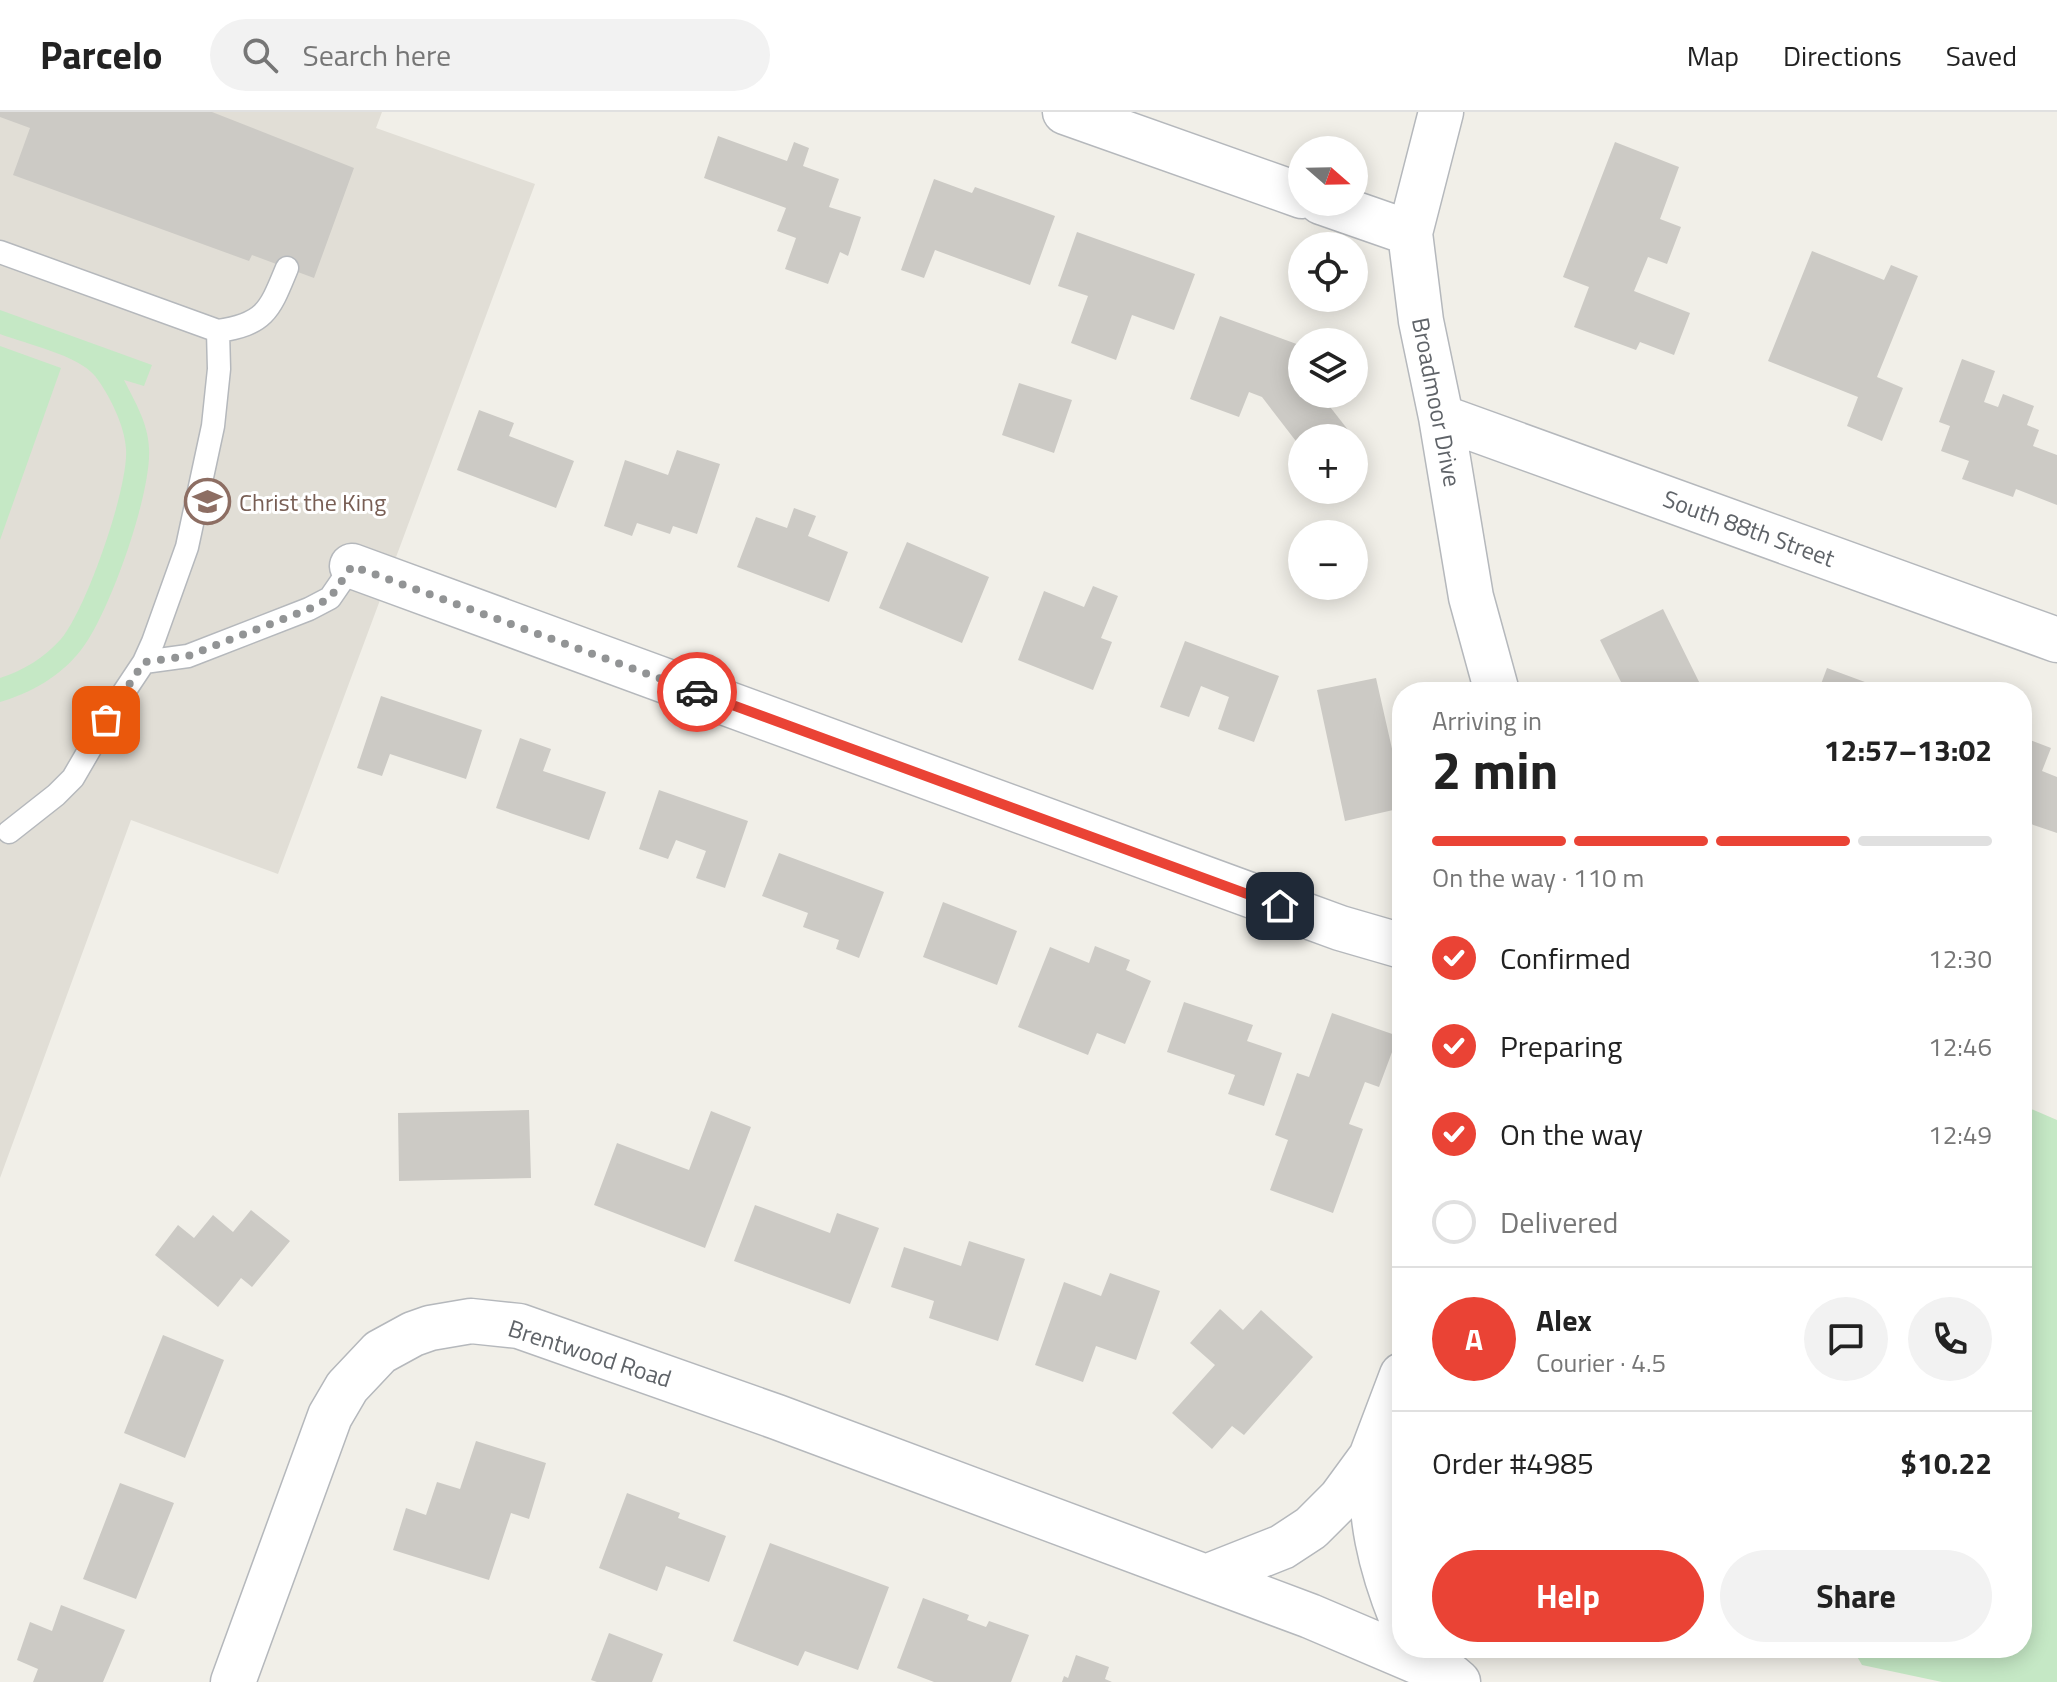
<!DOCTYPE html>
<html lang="en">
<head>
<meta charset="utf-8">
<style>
	body { margin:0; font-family:"Titillium Web",sans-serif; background:#f2f2f2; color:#222; height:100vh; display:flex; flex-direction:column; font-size:30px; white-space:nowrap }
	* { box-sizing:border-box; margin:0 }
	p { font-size:26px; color:#767676 }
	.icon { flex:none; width:44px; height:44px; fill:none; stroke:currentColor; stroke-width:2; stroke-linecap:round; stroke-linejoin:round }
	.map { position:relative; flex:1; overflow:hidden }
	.sheet { position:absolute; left:1392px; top:570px; width:640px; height:976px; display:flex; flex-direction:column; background:#fff; border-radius:32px; box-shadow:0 4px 20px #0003 }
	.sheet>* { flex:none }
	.needle { width:52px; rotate:110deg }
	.controls { position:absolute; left:1288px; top:24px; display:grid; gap:16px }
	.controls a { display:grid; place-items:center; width:80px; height:80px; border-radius:50%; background:#fff; box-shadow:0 4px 20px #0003; font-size:40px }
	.pin { position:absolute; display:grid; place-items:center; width:68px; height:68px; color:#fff; margin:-34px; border-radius:16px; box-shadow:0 4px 12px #0006 }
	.courier { position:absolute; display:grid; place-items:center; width:80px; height:80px; margin:-40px; border:6px solid #ea4335; border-radius:50%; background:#fff; color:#222; box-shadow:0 2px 10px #0007 }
	.summary em { font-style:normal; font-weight:700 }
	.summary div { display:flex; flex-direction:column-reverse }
	.summary { display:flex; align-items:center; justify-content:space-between; height:136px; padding:0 40px }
	h1 { font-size:52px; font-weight:700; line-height:60px }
	.bar { display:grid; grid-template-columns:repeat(4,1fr); gap:12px 8px; align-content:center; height:96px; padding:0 40px }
	.bar i { height:10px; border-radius:6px; background:#e0e0e0 }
	.bar .active { background:#ea4335 }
	.bar p { grid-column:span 4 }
	.line { display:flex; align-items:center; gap:20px; padding:0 40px; border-top:2px solid #e0e0e0 }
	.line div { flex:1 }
	.round { display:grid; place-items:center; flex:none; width:84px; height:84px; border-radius:42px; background:#f2f2f2 }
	ol { padding:0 40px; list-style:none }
	li { display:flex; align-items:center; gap:24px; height:88px }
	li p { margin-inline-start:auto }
	li .icon { padding:8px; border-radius:50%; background:#ea4335; color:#fff; stroke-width:4 }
	li:last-child { color:#767676 }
	li i { width:44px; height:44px; border:4px solid #e0e0e0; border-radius:50% }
	.cta { display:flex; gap:16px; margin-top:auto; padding:16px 40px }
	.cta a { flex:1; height:92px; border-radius:48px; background:#ea4335; color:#fff; font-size:32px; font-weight:700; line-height:92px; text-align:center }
	.cta a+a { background:#f2f2f2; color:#222 }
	header { display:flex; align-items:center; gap:48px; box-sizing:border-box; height:112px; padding:0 40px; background:#fff; border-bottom:2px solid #e0e0e0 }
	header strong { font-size:38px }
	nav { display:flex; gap:44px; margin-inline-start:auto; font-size:28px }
	.search { width:560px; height:72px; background:#f2f2f2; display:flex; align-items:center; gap:20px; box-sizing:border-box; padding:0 28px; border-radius:44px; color:#767676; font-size:30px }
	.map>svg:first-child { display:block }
</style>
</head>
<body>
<header>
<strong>Parcelo</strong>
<div class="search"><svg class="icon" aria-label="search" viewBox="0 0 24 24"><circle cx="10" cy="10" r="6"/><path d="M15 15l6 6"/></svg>Search here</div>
<nav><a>Map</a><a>Directions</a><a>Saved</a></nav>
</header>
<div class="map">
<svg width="2057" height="1570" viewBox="0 0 2057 1570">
	<rect width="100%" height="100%" fill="#f1efe8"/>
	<path fill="#e1ded6" d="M0 0H382L376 16 535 72 278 762 131 708 0 1066Z"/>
	<path fill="#c5e8c5" d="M0 198 152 253 144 274 124 268C135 290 148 311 149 336 152 381 109 503 81 538 61 564 31 581 0 590V566C23 559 45 545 61 527 86 498 129 375 126 337 125 314 109 282 95 264 78 243 26 232 0 222Z
		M0 234 61 256 0 428Z
		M2022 993 2057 1008V1570H1942L1862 1553 1852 1536H2022Z"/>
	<path fill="#cccac5" d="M0 0H212L354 56 314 166 252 143 249 149 13 63 30 16 0 5Z
		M718 24 787 49 794 30 809 36 803 54 839 67 829 95 861 105 848 144 840 140 828 172 785 157 796 126 777 119 786 96 704 66Z
		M1615 30 1679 55 1660 107 1681 115 1667 152 1648 145 1634 179 1690 201 1674 243 1640 230 1636 238 1574 215 1589 175 1563 165Z
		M934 67 972 81 975 75 1055 104 1030 173 935 138 924 166 901 158Z
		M1077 120 1195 162 1174 218 1132 203 1116 248 1071 231 1088 184 1058 174Z
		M1812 139 1884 168 1891 153 1918 164 1877 265 1903 276 1882 329 1847 314 1858 285 1768 249Z
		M1220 204 1302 234V282H1320L1352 323 1348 326H1302V337L1262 285 1249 280 1239 305 1190 287Z
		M1962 247 1995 259 1984 290 1998 295 2003 282 2034 294 2027 313 2039 318 2033 334 2057 343V393L2016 377 2013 385 1962 367 1969 349 1941 339 1950 314 1939 310Z
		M1019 271 1072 288 1054 341 1002 323Z
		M479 298 514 311 509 324 574 349 556 396 457 358Z
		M677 338 720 352 697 422 673 414 670 422 637 411 632 424 604 414 625 348 668 363Z
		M794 396 816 404 808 424 848 440 829 490 737 455 756 405 787 416Z
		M907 430 989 465 962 531 879 496Z
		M1093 474 1118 484 1101 526 1112 530 1093 578 1018 548 1044 479 1084 495Z
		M1663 497 1704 580H1626L1600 528Z
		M1185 529 1279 564 1254 630 1218 617 1229 585 1201 574 1189 605 1160 595Z
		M1827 556 1892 580H1818Z
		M1376 566 1402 681V696L1345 709 1317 578Z
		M381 584 482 618 466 667 390 642 382 664 357 656Z
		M2022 625 2051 636 2042 659 2057 665V721L2022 709Z
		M520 626 551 637 543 659 606 680 589 728 496 696Z
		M659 678 748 709 725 776 696 766 706 739 676 728 668 747 639 737Z
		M779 741 884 780 859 846 836 837 839 828 803 815 808 801 762 784Z
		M943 790 1017 819 997 873 923 845Z
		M1095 834 1130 848 1126 858 1151 869 1125 932 1097 921 1088 943 1018 915 1050 835 1089 851Z
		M1184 890 1253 913 1247 929 1282 941 1264 994 1228 982 1235 963 1167 940Z
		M1332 901 1398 924 1379 975 1365 970 1349 1012 1363 1017 1333 1101 1270 1078 1288 1028 1275 1023 1297 961 1309 965Z
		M529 998 531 1066 399 1069 398 1001Z
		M711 999 751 1015 705 1136 594 1093 617 1031 689 1058Z
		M755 1093 830 1121 837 1101 879 1116 850 1192 734 1149Z
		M251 1098 290 1129 252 1175 241 1166 218 1195 155 1143 178 1113 194 1126 213 1103 233 1120Z
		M969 1129 1025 1147 998 1229 929 1206 934 1189 891 1175 904 1135 961 1154Z
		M1110 1161 1160 1179 1136 1248 1096 1234 1083 1270 1035 1253 1064 1170 1101 1184Z
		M1220 1197 1243 1218 1261 1198 1313 1245 1244 1323 1232 1314 1212 1337 1172 1301 1215 1253 1190 1231Z
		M163 1223 224 1248 185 1346 124 1321Z
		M476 1329 546 1351 529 1407 511 1401 489 1468 393 1438 406 1396 426 1403 437 1370 460 1377Z
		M120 1371 174 1391 136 1487 83 1467Z
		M627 1381 680 1401 678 1406 726 1424 709 1470 666 1454 657 1479 599 1456Z
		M770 1431 889 1475 858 1558 805 1539 798 1554 733 1529Z
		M923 1486 969 1503 967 1508 986 1515 989 1509 1029 1523 1011 1570H934L897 1556Z
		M61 1493 125 1518 103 1570H33L38 1557 17 1548 30 1510 52 1519Z
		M609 1521 663 1542 652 1570H597L591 1568Z
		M1076 1543 1109 1555 1105 1567 1112 1570H1062L1064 1564 1068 1566Z"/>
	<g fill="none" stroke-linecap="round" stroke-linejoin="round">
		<defs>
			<path id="lane" d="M0 140 218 219C266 212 270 197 287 156
				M144 550 188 544 309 497 330 486 352 454
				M9 720 56 683 73 666 116 592 144 550 153 530 187 435 213 314 219 257 218 219"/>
			<path id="street" d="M1065 0 1302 84
				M1441 0 1410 121 1421 209 1441 305 1471 485 1497 580
				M1321 90 1410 121
				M1441 305 2057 528
				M352 454 1340 816 1402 834
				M1371 1345C1370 1407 1379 1451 1402 1508
				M1206 1465 1282 1435 1311 1416 1341 1386 1371 1345 1402 1263
				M233 1570 330 1304 347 1275 380 1240 413 1222 430 1216 471 1209 519 1214 777 1305 1310 1504 1451 1564 1458 1570"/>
		</defs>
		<use href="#lane" stroke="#b5b8bc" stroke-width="25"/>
		<use href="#street" stroke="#b5b8bc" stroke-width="47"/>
		<use href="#lane" stroke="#fff" stroke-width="22"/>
		<use href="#street" stroke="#fff" stroke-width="44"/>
	</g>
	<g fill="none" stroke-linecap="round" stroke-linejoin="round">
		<path stroke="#929495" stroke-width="8" stroke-dasharray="0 14.4" d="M106 608 144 550 188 544 309 497 330 486 352 454 697 580"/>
		<path stroke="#ea4335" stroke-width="10" d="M697 580 1280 794"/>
	</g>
	<defs>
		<symbol id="school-ring" viewBox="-11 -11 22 22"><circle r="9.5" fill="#fff" stroke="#8d6e63" stroke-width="1.5"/><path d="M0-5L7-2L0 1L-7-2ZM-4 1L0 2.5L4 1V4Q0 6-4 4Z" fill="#8d6e63"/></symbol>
	</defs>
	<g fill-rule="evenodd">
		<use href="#school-ring" x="182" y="364" width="51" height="51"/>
	</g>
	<g text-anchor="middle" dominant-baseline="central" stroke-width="6" stroke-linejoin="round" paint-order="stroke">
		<g font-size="24" fill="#5f6368" stroke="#fff">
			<text transform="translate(1437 290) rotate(79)">Broadmoor Drive</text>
			<text transform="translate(1749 416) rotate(20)">South 88th Street</text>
			<text transform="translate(590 1241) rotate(18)">Brentwood Road</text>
		</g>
		<g font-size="24" fill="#785e54" stroke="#fff" text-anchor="start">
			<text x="239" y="390">Christ the King</text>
		</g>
	</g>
</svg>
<div class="controls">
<a><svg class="needle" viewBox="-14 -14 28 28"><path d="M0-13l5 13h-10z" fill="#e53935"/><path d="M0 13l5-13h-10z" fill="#767676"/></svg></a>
<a><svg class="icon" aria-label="locate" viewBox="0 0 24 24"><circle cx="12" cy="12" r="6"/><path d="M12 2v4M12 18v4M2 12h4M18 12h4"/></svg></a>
<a><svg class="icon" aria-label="layers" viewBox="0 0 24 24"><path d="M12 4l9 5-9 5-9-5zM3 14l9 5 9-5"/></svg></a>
<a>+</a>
<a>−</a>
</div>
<div class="pin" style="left:106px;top:608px;background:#ea580c"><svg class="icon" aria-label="bag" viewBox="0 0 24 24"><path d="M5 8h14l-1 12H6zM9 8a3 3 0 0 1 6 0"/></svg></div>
<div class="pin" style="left:1280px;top:794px;background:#1f2937"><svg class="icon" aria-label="home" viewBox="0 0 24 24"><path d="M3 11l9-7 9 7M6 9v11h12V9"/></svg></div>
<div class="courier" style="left:697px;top:580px"><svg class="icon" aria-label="car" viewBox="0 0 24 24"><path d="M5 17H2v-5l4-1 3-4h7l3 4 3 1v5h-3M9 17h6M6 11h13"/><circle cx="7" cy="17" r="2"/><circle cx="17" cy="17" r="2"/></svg></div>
<section class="sheet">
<div class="summary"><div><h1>2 min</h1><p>Arriving in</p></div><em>12:57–13:02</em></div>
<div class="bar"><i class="active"></i><i class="active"></i><i class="active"></i><i></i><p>On the way · 110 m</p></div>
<ol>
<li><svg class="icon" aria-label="check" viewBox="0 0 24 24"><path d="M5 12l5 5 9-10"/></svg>Confirmed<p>12:30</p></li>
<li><svg class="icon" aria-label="check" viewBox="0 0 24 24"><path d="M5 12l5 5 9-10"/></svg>Preparing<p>12:46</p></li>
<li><svg class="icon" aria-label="check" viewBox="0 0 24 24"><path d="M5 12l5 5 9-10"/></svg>On the way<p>12:49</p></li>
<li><i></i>Delivered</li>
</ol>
<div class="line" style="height:144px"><b class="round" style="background:#ea4335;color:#fff">A</b><div><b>Alex</b><p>Courier · 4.5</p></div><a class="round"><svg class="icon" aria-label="chat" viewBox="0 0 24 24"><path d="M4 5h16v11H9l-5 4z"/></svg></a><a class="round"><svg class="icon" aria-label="phone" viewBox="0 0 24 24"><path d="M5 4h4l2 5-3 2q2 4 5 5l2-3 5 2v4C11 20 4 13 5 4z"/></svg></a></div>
<div class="line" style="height:104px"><div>Order #4985</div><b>$10.22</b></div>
<div class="cta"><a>Help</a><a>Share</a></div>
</section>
</div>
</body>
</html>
